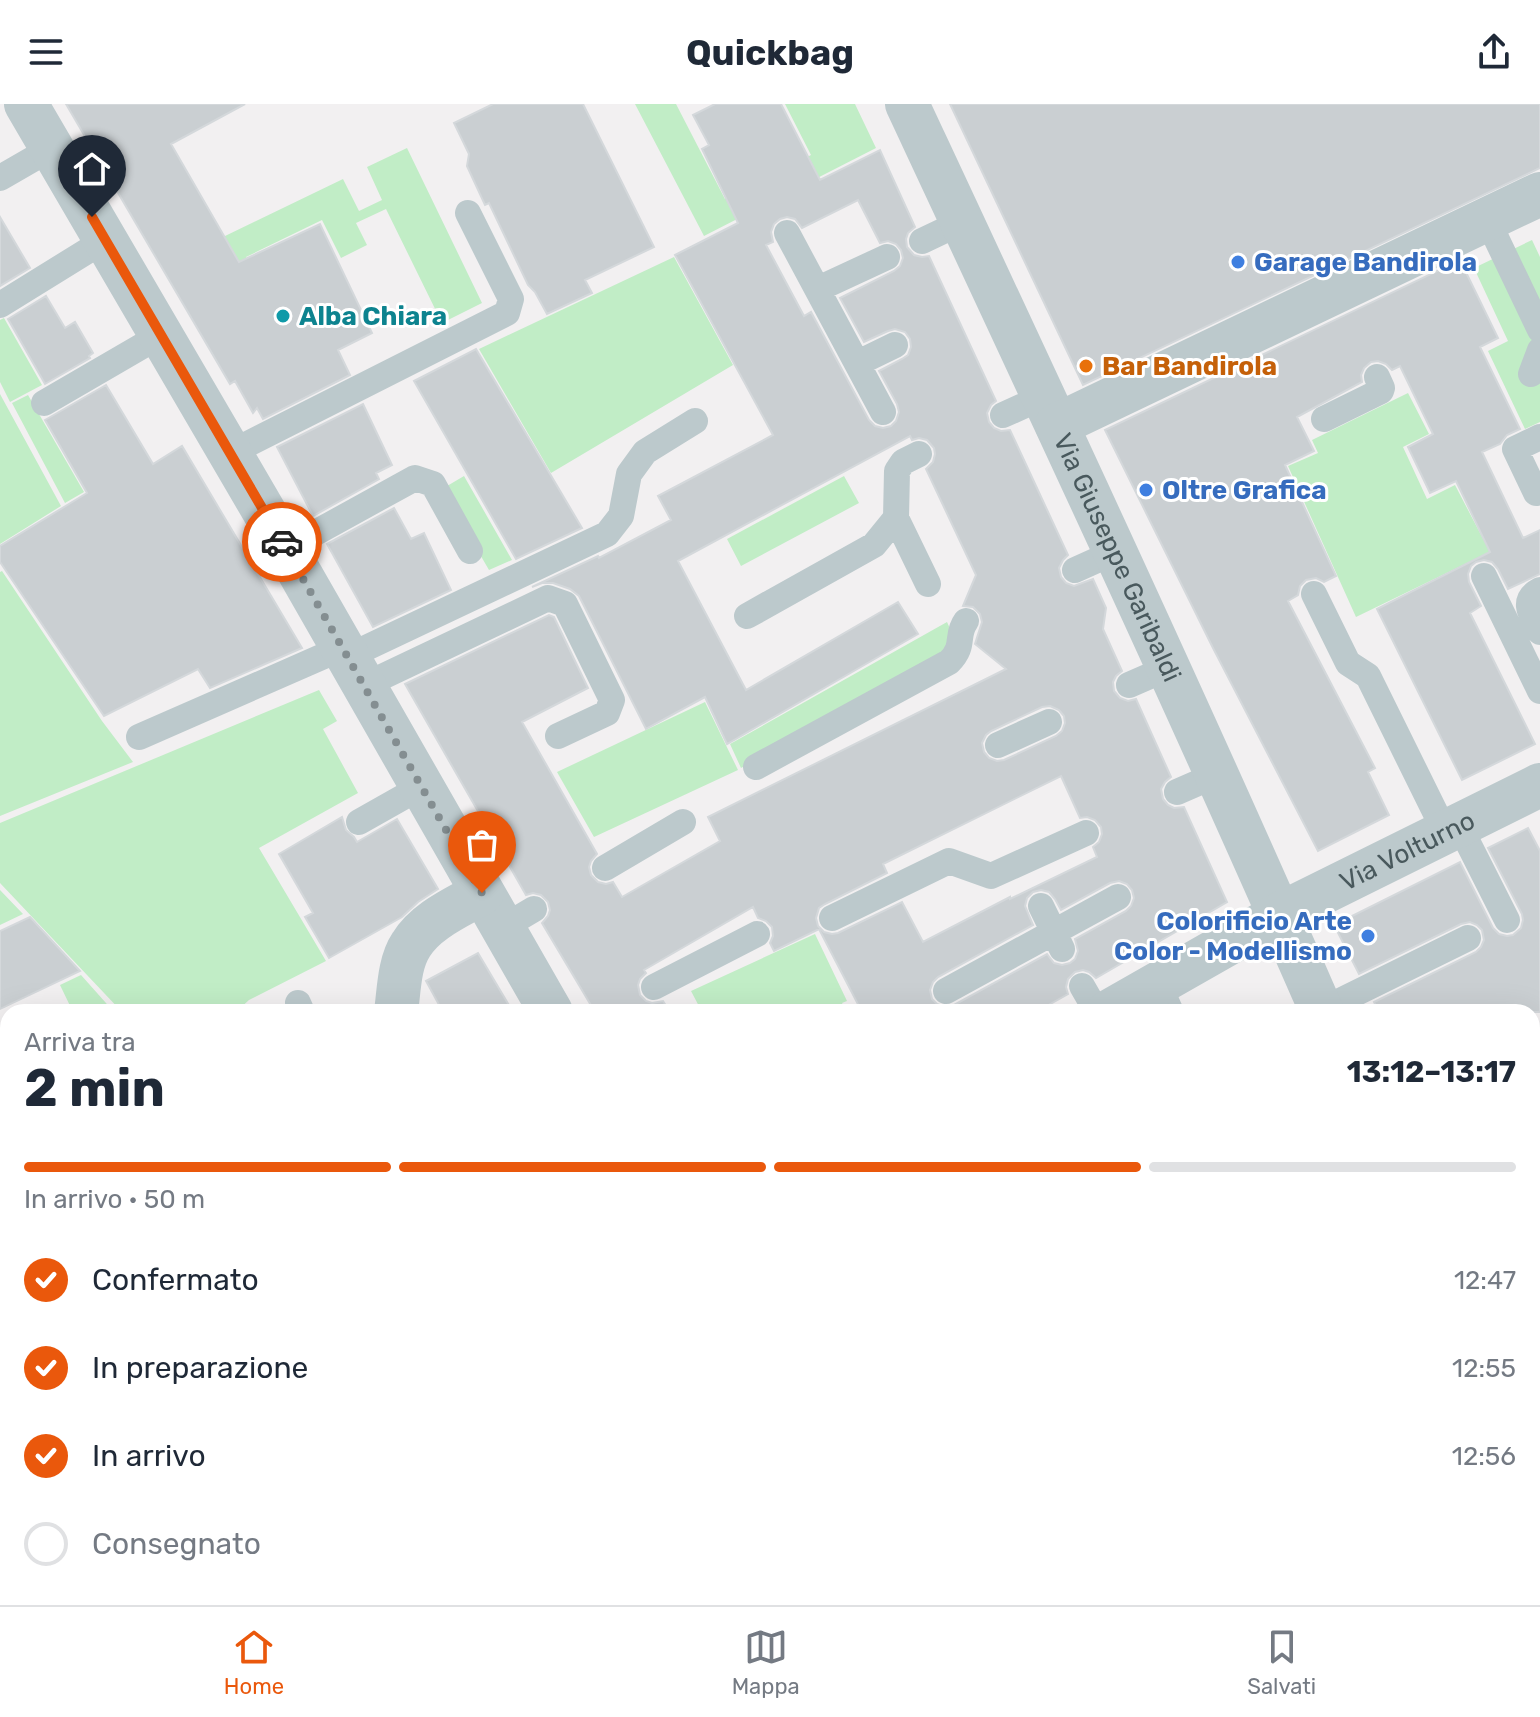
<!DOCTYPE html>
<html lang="it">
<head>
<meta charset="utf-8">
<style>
	body { margin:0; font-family:Rubik,sans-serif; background:#f6f6f7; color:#1f2937; height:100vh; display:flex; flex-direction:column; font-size:30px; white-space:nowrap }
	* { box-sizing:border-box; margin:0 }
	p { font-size:26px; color:#747a83 }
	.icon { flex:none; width:44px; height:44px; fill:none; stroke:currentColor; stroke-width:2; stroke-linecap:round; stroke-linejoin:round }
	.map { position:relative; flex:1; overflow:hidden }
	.sheet { position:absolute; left:0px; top:900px; width:1540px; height:602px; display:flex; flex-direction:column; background:#fff; border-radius:24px 24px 0 0; box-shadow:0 8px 32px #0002 }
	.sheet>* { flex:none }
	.pin { position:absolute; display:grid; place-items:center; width:68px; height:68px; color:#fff; margin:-82px -34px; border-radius:50% 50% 50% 0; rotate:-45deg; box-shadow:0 0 8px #0007 }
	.pin .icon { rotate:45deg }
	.courier { position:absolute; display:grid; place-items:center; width:80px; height:80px; margin:-40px; border:6px solid #ea580c; border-radius:50%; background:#fff; color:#222; box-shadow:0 2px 10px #0007 }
	.overview em { font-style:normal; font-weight:700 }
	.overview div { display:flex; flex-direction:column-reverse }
	.overview { display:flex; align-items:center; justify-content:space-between; height:136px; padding:0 24px }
	h1 { font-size:52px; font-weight:700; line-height:60px }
	.bar { display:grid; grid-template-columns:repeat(4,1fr); gap:12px 8px; align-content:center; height:96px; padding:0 24px }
	.bar i { height:10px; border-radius:6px; background:#e0e1e3 }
	.bar .selected { background:#ea580c }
	.bar p { grid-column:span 4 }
	ol { padding:0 24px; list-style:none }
	li { display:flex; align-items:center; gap:24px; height:88px }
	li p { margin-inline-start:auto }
	li .icon { padding:8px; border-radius:50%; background:#ea580c; color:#fff; stroke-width:4 }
	li:last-child { color:#747a83 }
	li i { width:44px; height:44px; border:4px solid #e0e1e3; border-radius:50% }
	header { display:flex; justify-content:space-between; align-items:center; height:104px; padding:0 24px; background:#fff; font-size:36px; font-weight:700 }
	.tab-bar { display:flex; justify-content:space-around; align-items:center; height:112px; border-top:2px solid #e0e1e3; background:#fff; font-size:22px; color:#747a83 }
	.tab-bar a { display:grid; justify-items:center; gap:4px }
	.tab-bar .selected { color:#ea580c }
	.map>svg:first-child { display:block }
</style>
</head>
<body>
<header><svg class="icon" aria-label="menu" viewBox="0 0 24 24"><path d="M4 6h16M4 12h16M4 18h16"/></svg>Quickbag<svg class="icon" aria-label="share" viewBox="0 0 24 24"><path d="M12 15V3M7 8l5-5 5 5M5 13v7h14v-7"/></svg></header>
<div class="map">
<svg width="1540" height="1501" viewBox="0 0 1540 1501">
	<rect width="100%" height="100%" fill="#f2f0f1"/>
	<path fill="#c1edc6" d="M635 0H676L725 95 811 51 785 0H855L876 44 704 132Z
		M407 44 482 199 442 219 386 105 356 119 367 141 341 154 322 116 246 153 263 188 163 162 343 75 359 107 382 96 367 63Z
		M1532 136 1540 153V318L1525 325 1488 247 1508 237 1474 164Z
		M674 153 733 261 551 369 479 245Z
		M4 214 42 281 10 298 0 278V216Z
		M1408 289 1429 330 1403 343 1427 395 1455 381 1490 448 1356 513 1288 362 1318 349 1312 336Z
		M0 290 61 402 0 440Z
		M28 291 84 388 65 399 12 299Z
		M464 372 512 456 489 466 442 385Z
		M844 372 859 399 741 462 727 435Z
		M2 467 102 617 133 658 0 712V468Z
		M947 518 954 533 944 553 741 664 730 640Z
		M319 586 337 617 323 625 358 689 259 744 326 857 249 896 236 908H122L0 779V719Z
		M705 598 738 666 594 733 557 668Z
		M0 786 23 810 0 821Z
		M815 830 847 897 842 899 847 908H702L691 887Z
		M81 871 114 908H73L60 881Z
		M241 1494H278L282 1501H239Z
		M317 1494H368L372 1501H321Z
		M1142 1494H1190L1194 1501H1127Z"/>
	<path fill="#cacfd2" stroke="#d4d8db" stroke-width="2" fill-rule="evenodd" d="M66 0H245L171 40 239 158 320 120 372 229 338 246 350 271 263 315 257 304 253 309 235 277 230 280Z
		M493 0H583L654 143 585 176 592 189 547 210 535 188 528 181 489 99 485 101 467 62 469 50 454 19Z
		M715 0H781L820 76 880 46 915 123 908 129 906 135 907 143 914 151 922 153 929 152 996 297 991 301 987 309 989 318 994 324 1001 327 1010 326 1036 382 1068 451 1063 456 1059 464 1061 473 1066 479 1074 482 1093 475 1106 504 1103 525 1122 567 1116 572 1113 578 1114 587 1120 594 1128 597 1136 595 1171 673 1165 678 1161 685 1163 695 1168 701 1174 704 1184 703 1227 798 1096 874 1089 868 1083 866 1075 868 1068 875 1066 883 1068 890 1036 908H862L819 825 774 847 770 839 773 832 772 823 766 817 758 814 753 803 644 866 646 869 640 875 638 881 640 891 646 897 652 899 663 897 670 908H595L542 819 548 812 550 806 548 798 541 791 533 789 526 791 405 580 549 511 554 513 588 584 522 618 597 750 591 757 589 763 591 771 598 778 606 780 613 778 622 793 720 737 708 713 1006 565 975 540 982 518 980 510 973 503 963 502 976 471 926 365 933 358 935 350 934 344 927 336 919 334 912 336 910 332 678 457 746 586 898 498 918 530 727 640 705 593 646 625 579 492 570 485 553 479H542L532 483 598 452 599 454 671 416 658 392 773 331 675 151 738 119 702 45 709 41 693 11ZM858 96 880 139 888 137 896 140 901 146 903 154 900 162 894 167 840 194 864 238 888 227 895 225 905 228 910 235 911 243 908 251 902 255 879 267 897 300 899 308 896 317 891 322 883 324 875 322 869 316 811 208 804 212 766 141 773 138 771 128 774 120 780 115 787 113 795 115 802 124ZM1050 602 1059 606 1064 612 1065 619 1062 627 1056 632 1004 656 997 657 989 654 984 648 982 639 986 631 991 627 1042 603ZM1061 672 1080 714 1087 713 1095 716 1101 723 1102 730 1099 738 1093 743 1097 753 1010 795V793L923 838 902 798 838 829 832 830 824 828 818 822 816 814 819 804 825 800 887 769 883 760ZM1119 777 1127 780 1132 786 1134 794 1131 802 1126 807 1075 835 1078 847 1075 855 1070 859 1062 861 1054 859 1047 850 954 901 945 903 937 900 932 895 930 886 933 878 938 873 1033 821 1025 802 1027 794 1033 788 1041 786 1049 788 1055 795 1061 806 1110 779Z
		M950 0H1540V64L1083 281Z
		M0 113 30 164 0 182Z
		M1460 156 1498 234 1480 243 1520 325 1507 331 1500 340 1482 348 1523 434 1540 426V470L1508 485 1498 465 1492 458 1484 456 1476 458 1471 462 1468 470 1469 478 1481 502 1470 509 1535 640 1462 676 1377 505 1490 448 1456 377 1430 389 1408 343 1433 330 1400 262 1392 266 1386 260 1378 257 1371 258 1364 264 1361 271 1362 278 1297 313 1314 347 1285 361 1336 472 1324 478 1316 474 1306 476 1300 482 1298 491 1288 497 1375 664 1368 668 1389 711 1318 747 1213 544 1105 326Z
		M46 192 65 224 75 218 93 249 89 252 90 254 45 280 8 215Z
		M476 245 582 424 516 455 414 277Z
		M106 281 153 360 182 342 302 544 210 584 198 565 104 612 0 458V442L87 389 45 316Z
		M363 300 392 361 376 369 379 375 313 412 277 343Z
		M394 404 411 435 424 429 451 486 373 523 327 440Z
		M342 713 346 726 354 733 357 738 397 715 438 785 418 798 402 813 329 854 305 813 313 809 279 750Z
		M1528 724 1540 747V908H1379L1374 898 1476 848 1481 843 1484 836 1482 826 1477 821 1470 818 1461 820 1359 870 1334 821 1460 758 1493 824 1499 830 1507 832 1513 831 1521 824 1523 816 1522 810 1488 744Z
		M30 813 80 867 0 905V827Z
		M478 849 513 908H443L426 877Z"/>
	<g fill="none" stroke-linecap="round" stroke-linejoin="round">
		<path stroke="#bcc9cc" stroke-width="26" d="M0 74 52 44
			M1487 115 1540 226
			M787 129 883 308
			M922 137 962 118
			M818 185 887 153
			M0 201 105 136
			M858 259 895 241
			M1531 270 1540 246
			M44 299 161 231
			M1003 311 1043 293
			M1324 315 1381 287 1382 284 1377 273
			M230 349 507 209 511 195 468 109
			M1536 389 1515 345 1540 333
			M896 414 928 480
			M286 445 415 374 433 380 470 447
			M1075 466 1115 448
			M1484 472 1540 587
			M1540 486C1519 497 1533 513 1540 528
			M1314 490 1348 559 1368 572 1445 728
			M747 512 874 441 896 414 897 367 903 358 919 350
			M347 553 607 430 621 412 629 370 645 348 695 317
			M1129 581 1168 564
			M363 582 548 494 565 500 612 596 607 609 558 632
			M139 633 342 544
			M998 641 1049 618
			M756 663 949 558C966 541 955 532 966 517
			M1177 688 1216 671
			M359 718 421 683
			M1459 721 1507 816
			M605 764 683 718
			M1041 802 1062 845
			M832 814 949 757 991 772 1086 729
			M502 824 534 805
			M1158 879 1171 908
			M1082 882 1097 908
			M654 883 757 830
			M946 887 1118 793
			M298 899 302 908
			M1322 906 1468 834
			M1532 1004 1540 1020
			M1532 1060 1540 1056
			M1532 1259 1540 1256
			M298 1494 301 1501
			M831 1501 840 1494"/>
		<g stroke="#bcc9cc" stroke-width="44">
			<path d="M26 0 286 445 551 908"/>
			<path id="s1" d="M907 0C1048 302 1189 603 1322 908"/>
			<path d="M1057 321 1540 90"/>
			<path d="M396 908C399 887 399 859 411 841 426 816 458 803 482 789"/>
			<path id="s2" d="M1108 908 1280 810 1540 681"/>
			<path d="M0 1344 8 1360"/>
			<path d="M1532 1395 1540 1414"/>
			<path d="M0 1479 8 1475"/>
			<path d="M893 1494 897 1501"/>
			<path d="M212 1501 214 1494"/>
		</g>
	</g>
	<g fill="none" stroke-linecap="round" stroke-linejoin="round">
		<path stroke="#848e91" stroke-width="8" stroke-dasharray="0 14.4" d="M282 438 482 789"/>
		<path stroke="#ea580c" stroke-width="10" d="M92 113 282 438"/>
	</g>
	<g fill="#3f7fe0" stroke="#fff" stroke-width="3">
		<circle cx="1238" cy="158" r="8"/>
		<circle cx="1146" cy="386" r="8"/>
		<circle cx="1368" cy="832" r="8"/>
	</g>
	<circle fill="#0f9aa8" stroke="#fff" stroke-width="3" cx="283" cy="212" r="8"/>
	<circle fill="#e8710a" stroke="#fff" stroke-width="3" cx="1086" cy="262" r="8"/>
	<g text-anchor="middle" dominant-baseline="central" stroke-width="6" stroke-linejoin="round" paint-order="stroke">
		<g font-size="26" font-weight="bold" fill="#366cbe" stroke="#fff" text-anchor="start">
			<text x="1254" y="158">Garage Bandirola</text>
			<text x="1162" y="386">Oltre Grafica</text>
			<text x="1352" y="817" text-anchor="end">Colorificio Arte<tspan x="1352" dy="30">Color - Modellismo</tspan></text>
		</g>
		<g font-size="26" font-weight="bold" fill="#0d838f" stroke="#fff" text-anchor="start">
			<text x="299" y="212">Alba Chiara</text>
		</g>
		<g font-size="26" font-weight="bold" fill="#c56008" stroke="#fff" text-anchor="start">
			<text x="1102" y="262">Bar Bandirola</text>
		</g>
		<g font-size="26" fill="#49595d" stroke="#fff">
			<text stroke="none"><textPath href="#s1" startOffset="500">Via Giuseppe Garibaldi</textPath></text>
			<text stroke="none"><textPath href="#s2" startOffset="340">Via Volturno</textPath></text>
		</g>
	</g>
</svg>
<div class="pin" style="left:482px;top:789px;background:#ea580c"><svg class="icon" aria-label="bag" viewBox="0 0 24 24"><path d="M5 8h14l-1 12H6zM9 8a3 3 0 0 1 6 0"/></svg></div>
<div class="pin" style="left:92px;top:113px;background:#1f2937"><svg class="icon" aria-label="home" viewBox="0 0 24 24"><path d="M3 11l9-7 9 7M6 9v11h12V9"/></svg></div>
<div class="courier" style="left:282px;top:438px"><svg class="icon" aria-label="car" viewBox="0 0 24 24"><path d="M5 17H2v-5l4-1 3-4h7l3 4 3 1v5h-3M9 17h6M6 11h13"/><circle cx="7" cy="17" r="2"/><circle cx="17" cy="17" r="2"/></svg></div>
<section class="sheet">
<div class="overview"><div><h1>2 min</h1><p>Arriva tra</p></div><em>13:12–13:17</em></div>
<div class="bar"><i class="selected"></i><i class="selected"></i><i class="selected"></i><i></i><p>In arrivo · 50 m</p></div>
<ol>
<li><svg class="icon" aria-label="check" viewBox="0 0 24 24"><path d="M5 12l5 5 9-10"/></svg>Confermato<p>12:47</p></li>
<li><svg class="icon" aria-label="check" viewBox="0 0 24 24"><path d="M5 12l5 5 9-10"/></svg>In preparazione<p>12:55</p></li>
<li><svg class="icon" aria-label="check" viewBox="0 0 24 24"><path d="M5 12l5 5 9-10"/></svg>In arrivo<p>12:56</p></li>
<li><i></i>Consegnato</li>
</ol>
</section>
</div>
<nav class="tab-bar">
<a class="selected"><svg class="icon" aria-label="home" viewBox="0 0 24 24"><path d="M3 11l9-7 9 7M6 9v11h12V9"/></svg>Home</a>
<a><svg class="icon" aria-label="map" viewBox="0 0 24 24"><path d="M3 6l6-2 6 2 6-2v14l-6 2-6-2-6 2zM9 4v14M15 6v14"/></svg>Mappa</a>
<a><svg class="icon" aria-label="saved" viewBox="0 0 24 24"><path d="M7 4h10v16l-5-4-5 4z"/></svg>Salvati</a>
</nav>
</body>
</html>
